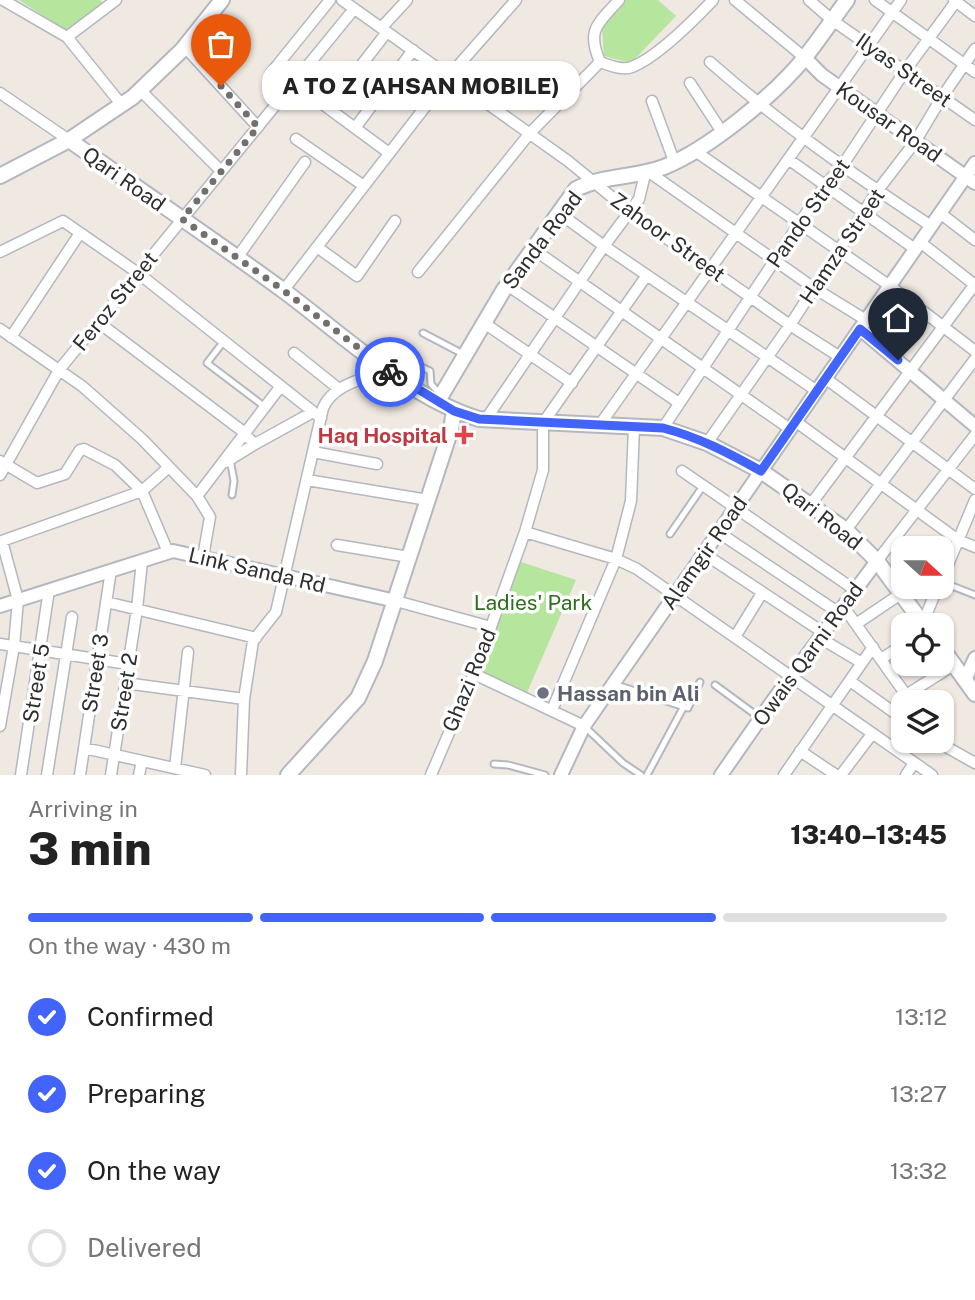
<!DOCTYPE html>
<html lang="en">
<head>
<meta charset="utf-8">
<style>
	body { margin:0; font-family:"Public Sans",sans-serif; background:#f6f6f6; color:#222; height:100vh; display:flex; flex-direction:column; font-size:26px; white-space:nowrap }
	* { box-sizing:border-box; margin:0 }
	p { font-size:23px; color:#767676 }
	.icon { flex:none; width:38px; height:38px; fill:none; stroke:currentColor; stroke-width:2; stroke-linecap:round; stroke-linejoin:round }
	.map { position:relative; height:775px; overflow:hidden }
	.sheet { display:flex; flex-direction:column; background:#fff; flex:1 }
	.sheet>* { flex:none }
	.needle { width:46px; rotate:111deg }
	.tools { position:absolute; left:891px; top:536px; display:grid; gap:14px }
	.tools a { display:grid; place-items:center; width:63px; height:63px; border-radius:14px; background:#fff; box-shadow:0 2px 5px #0004; font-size:35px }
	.pin { position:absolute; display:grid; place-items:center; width:60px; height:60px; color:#fff; margin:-72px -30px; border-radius:50% 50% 50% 0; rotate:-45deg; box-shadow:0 0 7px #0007 }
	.pin .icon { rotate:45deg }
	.courier { position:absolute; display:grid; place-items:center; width:70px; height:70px; margin:-35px; border:5px solid #4264fb; border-radius:50%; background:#fff; color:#222; box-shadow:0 2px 9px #0007 }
	.bubble { position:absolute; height:49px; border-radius:21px; background:#fff; box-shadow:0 2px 5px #0004; font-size:23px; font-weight:800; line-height:49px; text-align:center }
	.overview em { font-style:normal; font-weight:800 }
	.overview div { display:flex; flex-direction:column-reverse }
	.overview { display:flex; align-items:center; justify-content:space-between; height:119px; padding:0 28px }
	h1 { font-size:46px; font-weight:800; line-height:52px }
	.bar { display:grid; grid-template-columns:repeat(4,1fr); gap:10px 7px; align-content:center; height:84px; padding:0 28px }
	.bar i { height:9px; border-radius:5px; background:#e0e0e0 }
	.bar .active { background:#4264fb }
	.bar p { grid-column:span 4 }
	ol { padding:0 28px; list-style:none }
	li { display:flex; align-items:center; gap:21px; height:77px }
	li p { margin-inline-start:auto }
	li .icon { padding:7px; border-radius:50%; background:#4264fb; color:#fff; stroke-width:4 }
	li:last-child { color:#767676 }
	li i { width:38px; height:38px; border:4px solid #e0e0e0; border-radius:50% }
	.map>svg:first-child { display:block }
</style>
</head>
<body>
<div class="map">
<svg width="975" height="775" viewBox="0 0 975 775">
	<rect width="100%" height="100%" fill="#efe9e1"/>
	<path fill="#b6e59e" d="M19 0H100L103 3 67 31Z
		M626 0H658L676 16 631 63 604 56 602 28Z
		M515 560 576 580 525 697 474 674Z"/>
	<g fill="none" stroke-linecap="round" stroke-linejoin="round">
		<defs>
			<path id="service" d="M423 333 465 355
				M224 341 207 363 265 407
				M411 362 430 371 431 384 439 393
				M230 459 234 481 232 495
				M670 534 703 486
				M942 582 975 595
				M613 684 688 708 700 682
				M715 685 760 718
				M584 726 623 763 641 775
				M494 764 508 765 545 775
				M647 775 683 708"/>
			<path id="minor" d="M3 0 67 37 121 104
				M342 0 568 161 635 216 790 325 840 357
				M735 0 805 58
				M809 0 832 20 975 120
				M875 0 975 72
				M954 0 975 16
				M381 28 407 0
				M67 37 116 0
				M184 46 258 127
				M600 62C586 29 598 24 619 0
				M710 62C779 123 854 175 931 226
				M271 73 330 0
				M294 83 389 153
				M690 83 722 132
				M140 90 221 171
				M0 93 69 140
				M652 101 674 161
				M328 108 387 32
				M355 128 413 50
				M296 139 364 186
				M695 151 890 286 975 351
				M788 159 915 249
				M559 213 604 246 817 391
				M940 213 975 240
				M920 242 975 285
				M317 247 357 276 395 221
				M533 249 790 429
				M0 252 63 221 138 273 321 418
				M237 258 305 162
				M418 272 530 133 600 62C609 65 622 71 632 67 657 57 694 20 713 0
				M507 285 679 403
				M283 291 449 76 516 0
				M98 322 245 433
				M484 323 572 383
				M0 329 82 386 142 439 197 496 210 517 203 557
				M11 337 80 233
				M294 353 339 389
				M825 378 975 489
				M486 419 604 246 639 199 646 170 814 288 866 320
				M795 421 958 540 975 547
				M599 426 901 0
				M663 428 825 185 842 166 905 71 957 0
				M244 434 255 444 313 412
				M707 443 790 325 878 190 915 142 942 97 975 49
				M313 452 377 464
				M0 461 37 483 65 474 80 450 84 449 115 465 142 491 169 467
				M226 462 255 444
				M682 471 855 590
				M0 475 59 370 354 9
				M307 480 428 500
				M197 496 281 386
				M811 504 975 284
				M846 530 975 359
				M525 532 616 559 637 569 932 775
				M718 532 839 613
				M337 545 409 557
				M703 553 824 633
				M877 561 975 435
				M942 579 975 500
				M396 601 491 627
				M106 602 256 638
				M843 606 911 702
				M923 623 938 586
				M856 624 902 593
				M735 637 762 593
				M820 638 862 663
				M0 644 128 664
				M881 659 903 645
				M474 674 584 726
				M850 681 903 719
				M125 683 244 699
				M906 695 954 665
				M552 710 616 559 631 501 634 427
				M0 726 14 646 18 600 2 541 142 491 168 552
				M934 740 975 763
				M84 748 205 775
				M800 751 836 775
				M175 768 188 652
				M21 775 49 590
				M47 775 72 617
				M80 775 111 570
				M111 775 137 609 142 561
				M139 775 142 761
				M241 775 244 699 253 641 276 612 323 408C333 384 364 379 386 370
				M431 775 474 674 525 532 543 470V423L647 275
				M784 775 873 647
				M841 775 872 734
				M906 775 914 763"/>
			<path id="tertiary" d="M805 58 822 75 975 183
				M860 329 975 426
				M0 606 173 551 396 601
				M965 680 975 658
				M561 775 584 726 975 163
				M721 775 774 699 877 561"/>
			<path id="secondary" d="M69 140C140 190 213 239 284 291 342 334 409 398 479 419L663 428 707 443 761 471 846 530 877 561 924 625
				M0 176 69 140 133 97 182 50 222 0
				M438 401 503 291 576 189C604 175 635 178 664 167 709 149 776 94 806 56 820 38 833 19 847 0
				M942 648 975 694
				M288 775 358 698 375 661 451 429 454 411"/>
		</defs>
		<use href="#service" stroke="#b4b7c1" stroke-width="9"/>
		<use href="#minor" stroke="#b4b7c1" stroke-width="13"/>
		<use href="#tertiary" stroke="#b4b7c1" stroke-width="16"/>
		<use href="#secondary" stroke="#b4b7c1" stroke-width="18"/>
		<use href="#service" stroke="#fff" stroke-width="5"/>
		<use href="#minor" stroke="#fff" stroke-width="10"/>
		<use href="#tertiary" stroke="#fff" stroke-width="12"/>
		<use href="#secondary" stroke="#fff" stroke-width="14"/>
	</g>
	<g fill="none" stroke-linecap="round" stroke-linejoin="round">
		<path stroke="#726f6d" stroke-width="7" stroke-dasharray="0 12.6" d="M221 86 258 127 182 219 283 290 390 372"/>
		<path stroke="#4264fb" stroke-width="9" d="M390 372 454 411 479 419 663 428C698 437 729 453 761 471L860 329 898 360"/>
	</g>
	<path fill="#e0444e" stroke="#fff" stroke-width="2.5" d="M460.5 424.5h7v7h7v7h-7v7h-7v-7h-7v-7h7z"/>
	<circle fill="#6b7280" stroke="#fff" stroke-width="2.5" cx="543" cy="693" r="7"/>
	<g text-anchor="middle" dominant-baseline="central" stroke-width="7" stroke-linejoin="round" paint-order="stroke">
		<g font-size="21" fill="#2e2e2e" stroke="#fff">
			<text transform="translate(904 70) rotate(35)">Ilyas Street</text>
			<text transform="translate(889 122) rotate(35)">Kousar Road</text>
			<text transform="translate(124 179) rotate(35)">Qari Road</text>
			<text transform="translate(808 213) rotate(-55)">Pando Street</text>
			<text transform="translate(668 237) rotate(36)">Zahoor Street</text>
			<text transform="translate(542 240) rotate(-53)">Sanda Road</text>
			<text transform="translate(842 246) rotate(-56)">Hamza Street</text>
			<text transform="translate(115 301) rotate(-51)">Feroz Street</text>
			<text transform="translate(822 516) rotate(38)">Qari Road</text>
			<text transform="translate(704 553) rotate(-55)">Alamgir Road</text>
			<text transform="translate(257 570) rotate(13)">Link Sanda Rd</text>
			<text transform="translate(808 654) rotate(-54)">Owais Qarni Road</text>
			<text transform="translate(95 673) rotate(-81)">Street 3</text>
			<text transform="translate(469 680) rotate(-68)">Ghazi Road</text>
			<text transform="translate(36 683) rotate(-81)">Street 5</text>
			<text transform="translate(124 692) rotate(-81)">Street 2</text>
		</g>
		<g font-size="21" font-weight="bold" fill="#be3a42" stroke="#fff" text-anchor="end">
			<text x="448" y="435">Haq Hospital</text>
		</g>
		<g font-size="21" fill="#2c6e1b" stroke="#fff">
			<text x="533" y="602">Ladies' Park</text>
		</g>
		<g font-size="21" font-weight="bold" fill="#5b616d" stroke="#fff" text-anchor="start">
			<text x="557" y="693">Hassan bin Ali</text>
		</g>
	</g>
</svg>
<div class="tools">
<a><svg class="needle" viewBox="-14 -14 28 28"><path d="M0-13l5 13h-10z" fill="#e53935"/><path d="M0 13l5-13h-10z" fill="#767676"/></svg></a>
<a><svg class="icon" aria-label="locate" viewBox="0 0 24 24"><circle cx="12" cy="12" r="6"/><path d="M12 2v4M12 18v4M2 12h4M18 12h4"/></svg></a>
<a><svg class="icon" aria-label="layers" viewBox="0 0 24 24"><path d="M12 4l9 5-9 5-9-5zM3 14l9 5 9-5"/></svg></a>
</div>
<div class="pin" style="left:221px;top:86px;background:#ea580c"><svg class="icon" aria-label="bag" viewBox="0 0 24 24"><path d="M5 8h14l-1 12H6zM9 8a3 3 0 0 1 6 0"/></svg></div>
<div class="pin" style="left:898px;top:360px;background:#1f2937"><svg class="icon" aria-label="home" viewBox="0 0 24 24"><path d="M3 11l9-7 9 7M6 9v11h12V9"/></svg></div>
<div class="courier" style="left:390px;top:372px"><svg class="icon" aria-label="bike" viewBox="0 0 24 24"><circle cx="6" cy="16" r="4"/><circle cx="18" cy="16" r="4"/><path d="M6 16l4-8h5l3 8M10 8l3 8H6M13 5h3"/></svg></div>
<div class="bubble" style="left:262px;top:61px;width:318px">A TO Z (AHSAN MOBILE)</div>
</div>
<section class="sheet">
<div class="overview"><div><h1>3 min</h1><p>Arriving in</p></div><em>13:40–13:45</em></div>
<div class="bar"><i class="active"></i><i class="active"></i><i class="active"></i><i></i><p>On the way · 430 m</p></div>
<ol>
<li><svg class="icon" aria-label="check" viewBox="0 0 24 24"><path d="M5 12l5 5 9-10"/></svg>Confirmed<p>13:12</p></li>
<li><svg class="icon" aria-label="check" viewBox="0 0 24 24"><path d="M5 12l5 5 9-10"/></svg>Preparing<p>13:27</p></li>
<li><svg class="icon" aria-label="check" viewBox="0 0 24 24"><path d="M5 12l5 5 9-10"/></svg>On the way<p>13:32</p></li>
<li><i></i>Delivered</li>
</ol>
</section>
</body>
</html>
